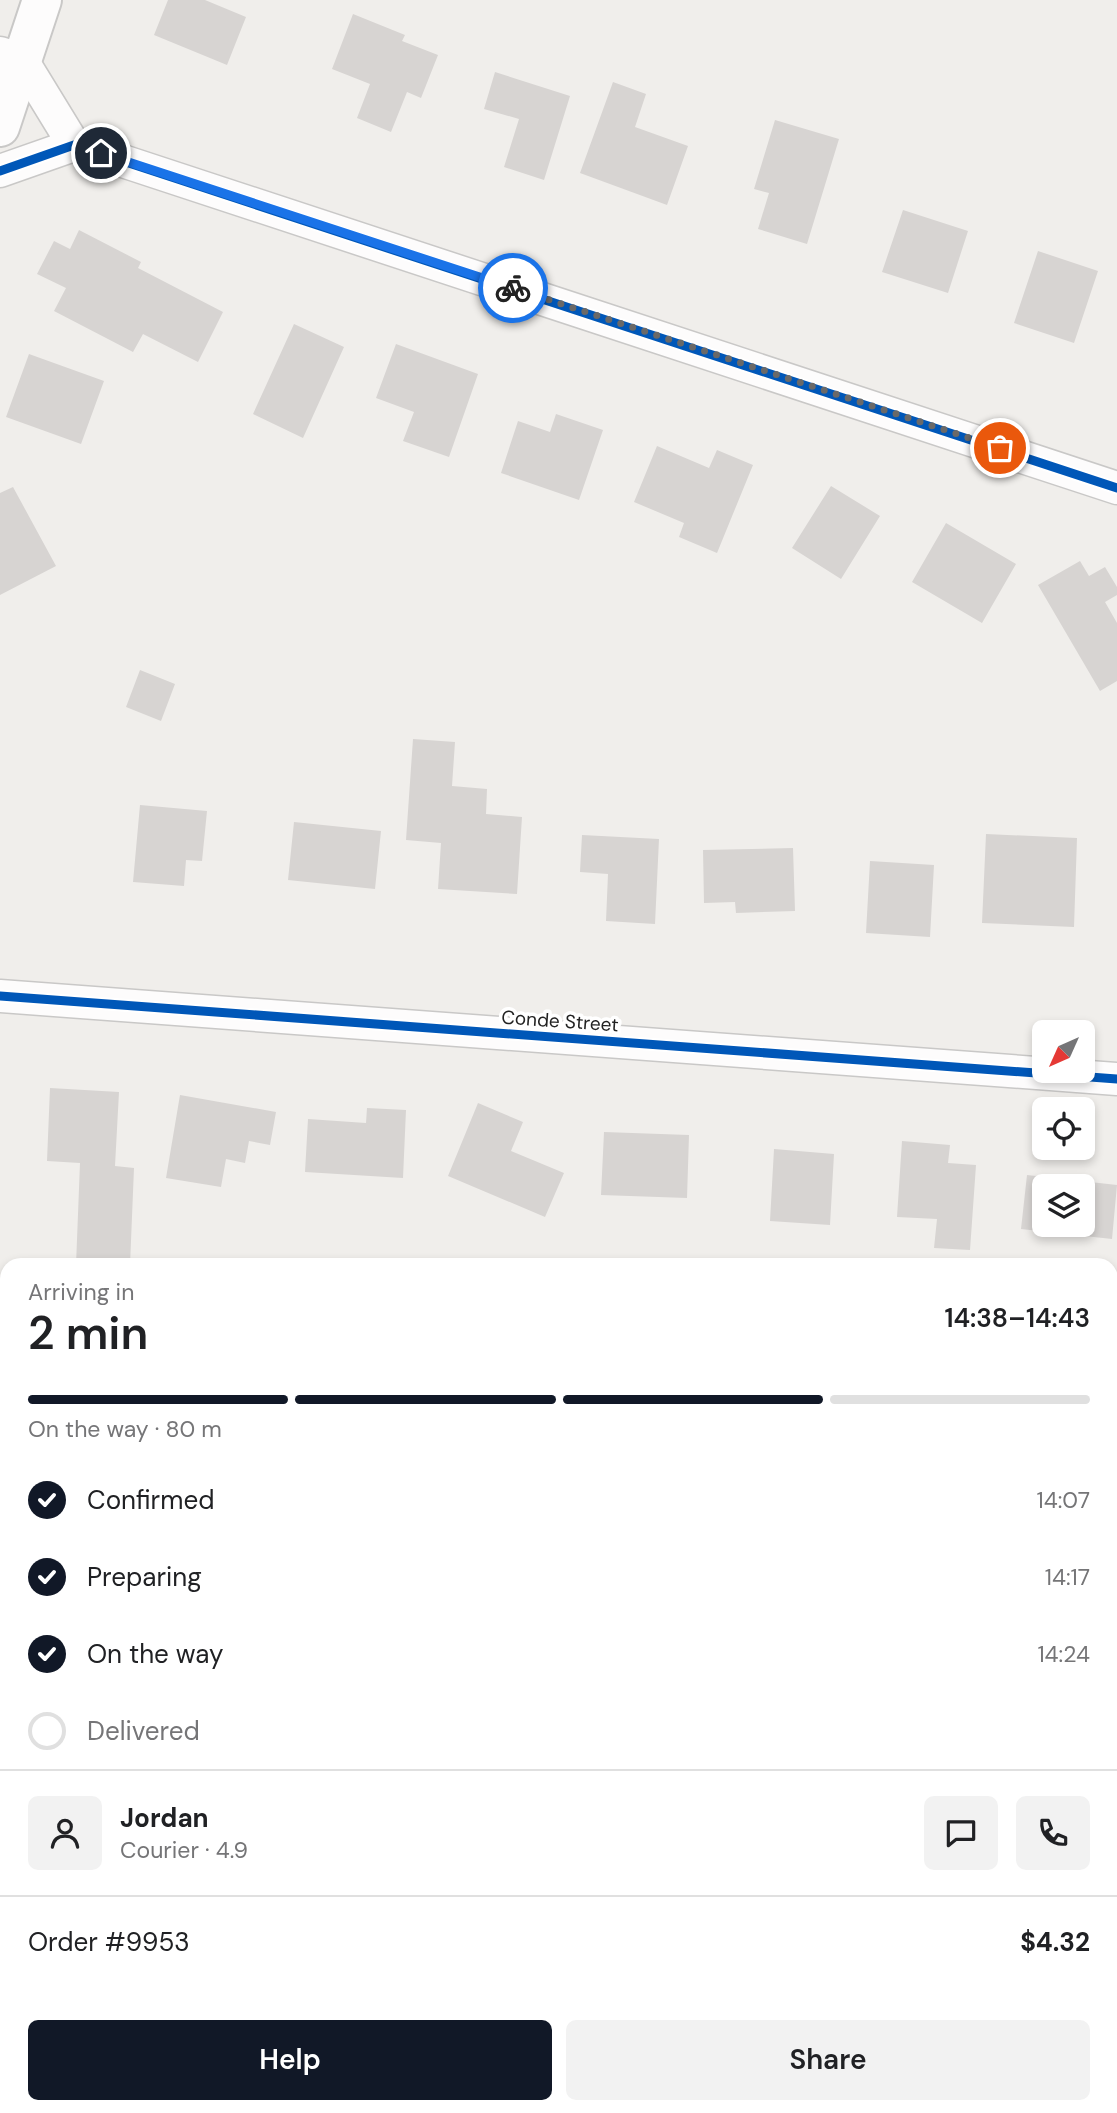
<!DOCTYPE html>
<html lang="en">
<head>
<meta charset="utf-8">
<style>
	body { margin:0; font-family:"DM Sans",sans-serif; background:#f2f2f2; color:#202124; height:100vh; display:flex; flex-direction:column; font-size:26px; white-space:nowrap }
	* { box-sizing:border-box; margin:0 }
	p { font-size:23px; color:#757577 }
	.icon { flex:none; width:38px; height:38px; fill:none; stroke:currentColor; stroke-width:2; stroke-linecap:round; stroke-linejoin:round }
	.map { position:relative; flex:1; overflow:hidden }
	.details { position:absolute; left:0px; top:1258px; width:1118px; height:856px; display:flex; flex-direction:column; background:#fff; border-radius:21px 21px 0 0; box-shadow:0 4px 10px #0003 }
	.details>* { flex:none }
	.needle { width:46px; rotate:225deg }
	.fabs { position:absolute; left:1032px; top:1020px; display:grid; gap:14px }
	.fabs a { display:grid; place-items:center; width:63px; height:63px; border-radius:10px; background:#fff; box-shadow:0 4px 10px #0003; font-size:35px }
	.pin { position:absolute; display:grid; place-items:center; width:60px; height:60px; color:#fff; margin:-30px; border:4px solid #fff; border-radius:50%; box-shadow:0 2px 7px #0007 }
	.courier { position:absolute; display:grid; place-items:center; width:70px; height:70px; margin:-35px; border:5px solid #1a73e8; border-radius:50%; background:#fff; color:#222; box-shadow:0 2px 9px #0007 }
	.overview em { font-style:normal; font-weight:600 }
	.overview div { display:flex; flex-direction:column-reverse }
	.overview { display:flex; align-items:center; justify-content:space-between; height:119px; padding:0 28px }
	h1 { font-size:46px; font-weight:600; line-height:52px }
	.bar { display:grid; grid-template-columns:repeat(4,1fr); gap:10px 7px; align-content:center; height:84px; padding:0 28px }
	.bar i { height:9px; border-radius:5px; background:#e0e0e0 }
	.bar .on { background:#111827 }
	.bar p { grid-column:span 4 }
	.line { display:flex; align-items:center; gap:18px; padding:0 28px; border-top:2px solid #e0e0e0 }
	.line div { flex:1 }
	.round { display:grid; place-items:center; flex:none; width:74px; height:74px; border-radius:10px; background:#f2f2f2 }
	ol { padding:0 28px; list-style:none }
	li { display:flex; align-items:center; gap:21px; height:77px }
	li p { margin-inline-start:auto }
	li .icon { padding:7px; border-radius:50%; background:#111827; color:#fff; stroke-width:4 }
	li:last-child { color:#757577 }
	li i { width:38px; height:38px; border:4px solid #e0e0e0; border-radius:50% }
	.action { display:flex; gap:14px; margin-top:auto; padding:14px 28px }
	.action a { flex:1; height:80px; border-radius:10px; background:#111827; color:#fff; font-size:28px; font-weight:600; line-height:80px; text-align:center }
	.action a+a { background:#f2f2f2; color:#202124 }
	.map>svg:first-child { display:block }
</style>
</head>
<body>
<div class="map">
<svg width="1117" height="2113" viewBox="0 0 1117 2113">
	<rect width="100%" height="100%" fill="#f0eeeb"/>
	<path fill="#d7d4d2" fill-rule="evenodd" d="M168 0H205L246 17 227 65 154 35Z
		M353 14 405 35 402 41 438 55 421 98 407 92 391 132 357 118 370 84 332 69Z
		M495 72 570 96 544 180 504 167 519 119 484 109Z
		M613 82 646 94 635 127 688 146 667 205 580 173Z
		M775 120 839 139 807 244 758 229 769 193 754 189Z
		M903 210 968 231 948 293 882 272Z
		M79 230 141 262 138 268 223 312 198 362 143 334 133 352 54 311 66 288 37 274 54 241 70 249Z
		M1038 251 1098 271 1074 343 1014 323Z
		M294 324 344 347 303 438 253 414Z
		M396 344 478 374 449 457 403 441 414 412 376 398Z
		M29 354 104 381 81 444 6 417Z
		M556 414 603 430 579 500 501 473 518 421 550 432Z
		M657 446 709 468 717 450 753 465 717 553 679 537 684 523 634 502Z
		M831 486 880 516 841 579 792 548Z
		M13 487 56 566 0 595V493Z
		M946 523 1016 564 982 623 912 582Z
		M1080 561 1089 576 1105 567 1117 587V595L1105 602 1117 623V681L1100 691 1038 585Z
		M140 670 175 684 161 721 126 707Z
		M413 739 455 742 452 786 487 789 486 814 522 817 517 894 438 889 441 843 406 840Z
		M140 805 207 811 202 861 186 860 184 886 133 882Z
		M294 822 381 831 375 889 288 880Z
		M986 834 1077 838 1074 927 982 923Z
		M582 835 659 839 655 924 606 921 608 874 580 872Z
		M793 848 795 911 736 913 735 902 704 903 703 850Z
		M870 861 934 865 930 937 866 933Z
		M50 1088 119 1092 115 1166 134 1168 130 1265H76L80 1163 47 1161Z
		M180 1095 276 1112 270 1145 249 1141 245 1163 226 1159 221 1187 166 1178Z
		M478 1103 523 1122 511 1151 564 1173 545 1217 448 1176Z
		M367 1108 406 1110 403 1178 305 1172 308 1119 366 1123Z
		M604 1132 689 1135 687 1198 601 1195Z
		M902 1141 950 1145 948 1163 976 1165 970 1250 934 1248 937 1219 897 1217Z
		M774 1149 834 1154 830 1225 770 1221Z
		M1027 1175 1117 1185 1112 1239 1021 1229ZM1045 1186H1083V1225H1045Z
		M7 1723V1766L0 1759V1729Z
		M1117 1790V1846L1111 1840V1796Z
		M1116 1930H1117V2027L1111 2025V1946Z
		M753 2107H797L809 2113H750Z"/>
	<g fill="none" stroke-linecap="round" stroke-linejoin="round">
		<defs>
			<path id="minor" d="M0 53 22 60 74 145
				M0 171 74 145 1117 488
				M0 996 1117 1079
				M1111 1677H1117
				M188 2113 196 2107
				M953 2113 954 2107"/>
			<path id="tertiary" d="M0 127 42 0
				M0 1950 7 1960
				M0 2068 7 2078
				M26 2107 30 2113
				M109 2107 113 2113
				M69 2113 77 2107"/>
		</defs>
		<use href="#minor" stroke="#c9c8c7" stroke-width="35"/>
		<use href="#tertiary" stroke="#c9c8c7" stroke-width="42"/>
		<use href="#minor" stroke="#fdfcfc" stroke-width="32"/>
		<use href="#tertiary" stroke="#fdfcfc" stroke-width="38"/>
		<defs>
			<path id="cycleway" d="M0 171 74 145 1117 488
				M0 996 1117 1079"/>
		</defs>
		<use href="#cycleway" stroke="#fff" stroke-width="13"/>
		<use href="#cycleway" stroke="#0057b8" stroke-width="9"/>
	</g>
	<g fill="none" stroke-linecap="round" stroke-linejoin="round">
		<path stroke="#6a6968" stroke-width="7" stroke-dasharray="0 12.6" d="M513 288 1000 448"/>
		<path stroke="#1a73e8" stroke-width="9" d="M101 153 513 288"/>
	</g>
	<g text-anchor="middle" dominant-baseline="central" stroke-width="7" stroke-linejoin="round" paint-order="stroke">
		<g font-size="19" fill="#222" stroke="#fff">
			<text transform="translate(560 1021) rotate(4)">Conde Street</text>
		</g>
	</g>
</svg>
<div class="fabs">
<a><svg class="needle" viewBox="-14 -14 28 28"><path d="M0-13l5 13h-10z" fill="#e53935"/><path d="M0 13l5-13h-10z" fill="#757577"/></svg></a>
<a><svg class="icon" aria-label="locate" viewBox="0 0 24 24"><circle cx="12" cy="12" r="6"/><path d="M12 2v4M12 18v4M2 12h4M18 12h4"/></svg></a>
<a><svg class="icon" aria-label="layers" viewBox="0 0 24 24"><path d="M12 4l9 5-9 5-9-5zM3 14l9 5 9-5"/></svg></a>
</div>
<div class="pin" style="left:1000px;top:448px;background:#ea580c"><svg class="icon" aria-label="bag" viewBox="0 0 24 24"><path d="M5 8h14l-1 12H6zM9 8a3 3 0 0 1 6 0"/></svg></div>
<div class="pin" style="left:101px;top:153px;background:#1f2937"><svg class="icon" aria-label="home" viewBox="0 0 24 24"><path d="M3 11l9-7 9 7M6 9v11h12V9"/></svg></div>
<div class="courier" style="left:513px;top:288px"><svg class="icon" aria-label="bike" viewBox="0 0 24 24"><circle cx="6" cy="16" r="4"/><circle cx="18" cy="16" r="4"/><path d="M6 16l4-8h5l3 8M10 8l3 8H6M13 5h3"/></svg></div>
<section class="details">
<div class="overview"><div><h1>2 min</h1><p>Arriving in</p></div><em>14:38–14:43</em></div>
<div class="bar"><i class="on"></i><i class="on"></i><i class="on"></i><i></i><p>On the way · 80 m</p></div>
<ol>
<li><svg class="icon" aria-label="check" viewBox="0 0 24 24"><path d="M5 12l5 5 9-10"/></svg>Confirmed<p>14:07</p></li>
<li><svg class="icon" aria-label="check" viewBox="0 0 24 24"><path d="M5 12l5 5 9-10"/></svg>Preparing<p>14:17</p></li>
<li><svg class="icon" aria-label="check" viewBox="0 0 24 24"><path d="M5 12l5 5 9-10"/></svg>On the way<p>14:24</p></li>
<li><i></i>Delivered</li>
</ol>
<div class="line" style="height:126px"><a class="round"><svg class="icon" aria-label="person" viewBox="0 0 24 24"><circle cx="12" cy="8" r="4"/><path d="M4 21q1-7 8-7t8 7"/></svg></a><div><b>Jordan</b><p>Courier · 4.9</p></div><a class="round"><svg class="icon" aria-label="chat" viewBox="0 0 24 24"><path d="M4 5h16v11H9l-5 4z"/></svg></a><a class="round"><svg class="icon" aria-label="phone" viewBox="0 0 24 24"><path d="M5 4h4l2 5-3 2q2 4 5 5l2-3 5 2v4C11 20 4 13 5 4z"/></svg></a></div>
<div class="line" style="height:91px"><div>Order #9953</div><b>$4.32</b></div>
<div class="action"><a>Help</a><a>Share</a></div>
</section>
</div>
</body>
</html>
